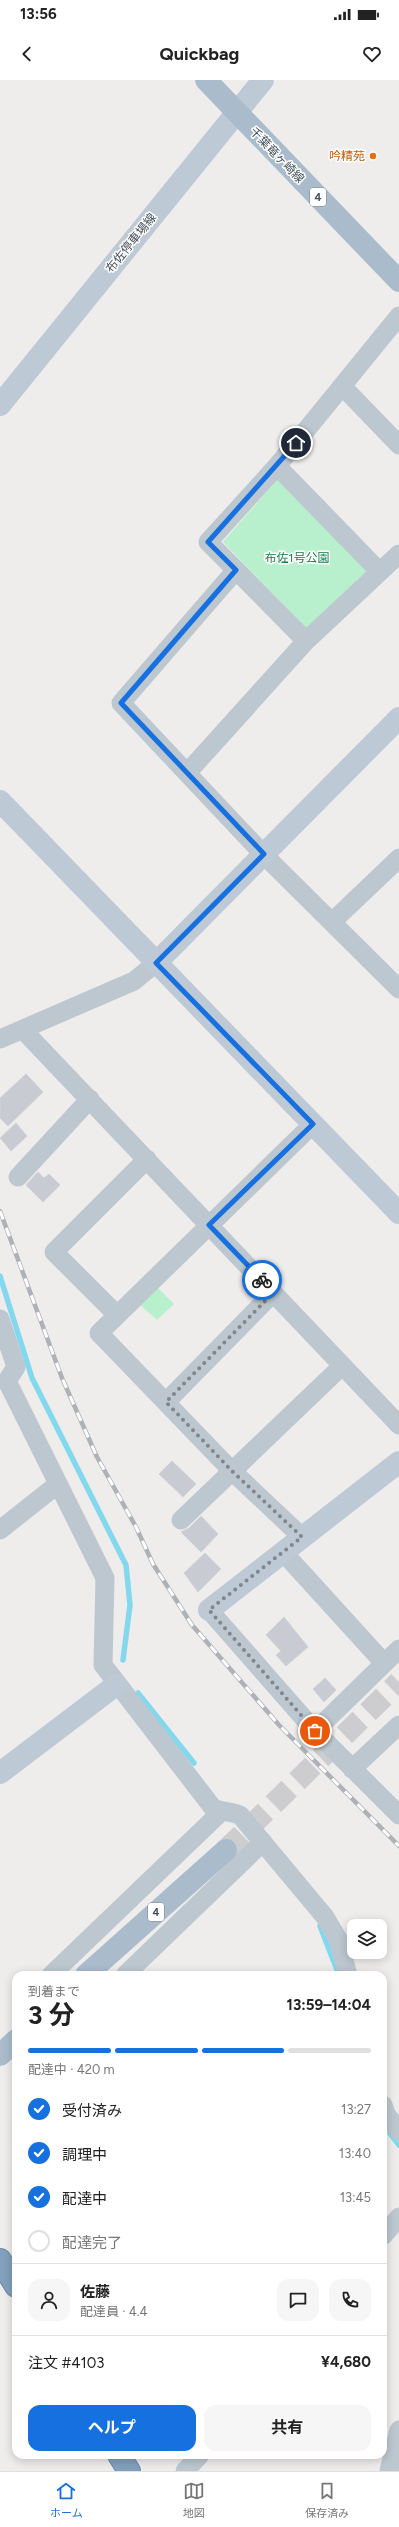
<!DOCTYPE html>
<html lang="ja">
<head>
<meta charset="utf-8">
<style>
	body { margin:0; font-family:Figtree,"Noto Sans JP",sans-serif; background:#f6f6f6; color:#222; height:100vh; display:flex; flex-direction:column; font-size:15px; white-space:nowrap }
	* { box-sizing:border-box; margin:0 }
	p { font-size:13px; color:#767676 }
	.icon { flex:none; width:22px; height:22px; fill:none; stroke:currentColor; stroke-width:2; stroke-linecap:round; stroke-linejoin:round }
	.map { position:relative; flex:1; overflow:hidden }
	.sheet { position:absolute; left:12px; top:1891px; width:375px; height:488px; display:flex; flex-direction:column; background:#fff; border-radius:12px; box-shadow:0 2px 10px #0003 }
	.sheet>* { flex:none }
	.fabs { position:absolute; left:347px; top:1839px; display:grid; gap:8px }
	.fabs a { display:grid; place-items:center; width:40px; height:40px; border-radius:8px; background:#fff; box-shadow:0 2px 10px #0003; font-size:20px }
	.pin { position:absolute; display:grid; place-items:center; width:34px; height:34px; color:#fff; margin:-17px; border:2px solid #fff; border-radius:50%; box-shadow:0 1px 4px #0007 }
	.courier { position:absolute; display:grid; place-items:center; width:40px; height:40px; margin:-20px; border:3px solid #1670df; border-radius:50%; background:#fff; color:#222; box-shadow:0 1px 5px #0007 }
	.overview em { font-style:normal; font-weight:700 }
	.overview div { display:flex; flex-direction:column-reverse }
	.overview { display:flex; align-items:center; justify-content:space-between; height:68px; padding:0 16px }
	h1 { font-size:26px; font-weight:700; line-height:30px }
	.bar { display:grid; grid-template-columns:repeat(4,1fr); gap:6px 4px; align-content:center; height:48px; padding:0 16px }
	.bar i { height:5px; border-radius:3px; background:#e0e0e0 }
	.bar .on { background:#1670df }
	.bar p { grid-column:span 4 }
	.line { display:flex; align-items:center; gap:10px; padding:0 16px; border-top:1px solid #e0e0e0 }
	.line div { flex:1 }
	.round { display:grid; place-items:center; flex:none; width:42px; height:42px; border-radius:12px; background:#f6f6f6 }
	ol { padding:0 16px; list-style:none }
	li { display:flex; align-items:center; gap:12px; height:44px }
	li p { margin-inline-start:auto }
	li .icon { padding:4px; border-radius:50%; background:#1670df; color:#fff; stroke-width:4 }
	li:last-child { color:#767676 }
	li i { width:22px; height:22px; border:2px solid #e0e0e0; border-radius:50% }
	.button { display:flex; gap:8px; margin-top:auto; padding:8px 16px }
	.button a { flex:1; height:46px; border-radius:12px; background:#1670df; color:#fff; font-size:16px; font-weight:700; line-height:46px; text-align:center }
	.button a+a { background:#f6f6f6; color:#222 }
	.status { display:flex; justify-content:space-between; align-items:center; height:28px; padding:0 20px; background:#fff; direction:ltr }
	.status svg { height:11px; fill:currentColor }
	header { display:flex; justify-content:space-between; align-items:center; height:52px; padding:0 16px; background:#fff; font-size:18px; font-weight:700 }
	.tabs { display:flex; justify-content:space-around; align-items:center; height:56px; border-top:1px solid #e0e0e0; background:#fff; font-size:11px; color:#767676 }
	.tabs a { display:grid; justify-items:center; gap:2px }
	.tabs .on { color:#1670df }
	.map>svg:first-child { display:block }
</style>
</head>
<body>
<div class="status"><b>13:56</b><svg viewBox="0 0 49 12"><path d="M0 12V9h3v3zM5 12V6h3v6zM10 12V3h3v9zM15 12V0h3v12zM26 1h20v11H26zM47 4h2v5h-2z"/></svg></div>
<header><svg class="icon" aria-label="back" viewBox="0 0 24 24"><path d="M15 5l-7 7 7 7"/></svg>Quickbag<svg class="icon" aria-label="heart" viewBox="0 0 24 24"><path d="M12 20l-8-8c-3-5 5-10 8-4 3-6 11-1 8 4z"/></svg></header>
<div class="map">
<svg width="399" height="2391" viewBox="0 0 399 2391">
	<rect width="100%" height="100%" fill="#efecec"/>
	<path fill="#b8efcc" d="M278 399 370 493 308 550 223 462Z
		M155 1205 174 1224 157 1240 137 1222Z"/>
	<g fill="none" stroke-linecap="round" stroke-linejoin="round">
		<path stroke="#84d8ed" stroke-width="5.5" d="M0 1196 32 1298 126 1485 130 1525 123 1580
			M138 1613 194 1683
			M320 1846 339 1895
			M390 2053 399 2065"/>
	</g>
	<path fill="#c8cbd1" stroke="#cfd2d8" d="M26 994 43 1012 8 1046 0 1038V1018Z
		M16 1043 27 1056 11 1071 0 1058Z
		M38 1092 44 1098 49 1094 60 1105 43 1122 26 1105Z
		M172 1381 196 1404 183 1417 159 1394Z
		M201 1436 218 1454 201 1472 181 1452 189 1448Z
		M205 1473 221 1489 198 1512 184 1493Z
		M284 1537 308 1567 286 1586 276 1575 281 1571 266 1555Z
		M325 1598 336 1610 324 1622 313 1609Z"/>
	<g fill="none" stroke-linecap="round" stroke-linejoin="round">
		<path stroke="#cdcdcf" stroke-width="22" stroke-dasharray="22 11" stroke-linecap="butt" d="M226 1770 399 1602"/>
		<defs>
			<path id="highway" d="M0 2180 16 2206
				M119 2375 129 2391"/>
		</defs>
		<use href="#highway" stroke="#6d8aa8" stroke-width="24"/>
		<path stroke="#bcc7cf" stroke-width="19" d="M399 236 277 386 208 462 236 490 121 623 264 775 399 909
			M343 307 399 365
			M277 386 380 492
			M236 490 306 561 399 474
			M187 693 306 561
			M332 842 399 778
			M23 950 399 1345
			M0 959 134 901 156 883
			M18 1097 90 1019
			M117 1235 54 1172 147 1079
			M0 1239 16 1287 7 1301 105 1498 103 1585 213 1728C222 1732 230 1731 240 1735L325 1837 338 1859 348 1895
			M166 1322 273 1213
			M181 1440 342 1286
			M0 1450 58 1404
			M302 1457 232 1391 99 1253 313 1044
			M283 1472 384 1583
			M209 1530 315 1651 399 1735
			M315 1651 399 1569
			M352 1689 399 1645
			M51 1895 221 1732
			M125 1895 263 1762
			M383 2025 386 2034 399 2051
			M383 2156 399 2137
			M185 2391 200 2375
			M389 2391 399 2350"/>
		<path stroke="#bec9d6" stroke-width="22" d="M0 325 263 0
			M0 721 399 1133
			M156 883 399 638
			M209 1530 399 1382
			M0 1693 116 1605"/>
		<path stroke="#aabccc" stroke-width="22" d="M206 0 399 201
			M86 1895 226 1770
			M0 1975 16 1960"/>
		<use href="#highway" stroke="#829fbc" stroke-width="22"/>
		<defs>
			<path id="rail" d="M0 1131 62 1298 97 1377 136 1447 153 1484 192 1545 279 1645 399 1766"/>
		</defs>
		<use href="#rail" stroke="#aeb1b7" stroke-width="4.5"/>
		<use href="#rail" stroke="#fff" stroke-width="3" stroke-dasharray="9" stroke-linecap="butt"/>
	</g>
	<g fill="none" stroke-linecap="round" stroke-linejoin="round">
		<path stroke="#80868c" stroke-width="4" stroke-dasharray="0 7.2" d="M262 1200 273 1213 166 1322 232 1391 302 1457 209 1530 315 1651"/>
		<path stroke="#1670df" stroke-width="5" d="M262 1200 209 1145 313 1044 156 883 264 774 121 623 236 490 208 462 296 363"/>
	</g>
	<circle fill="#e8710a" stroke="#fff" stroke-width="1.5" cx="373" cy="76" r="4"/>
	<g text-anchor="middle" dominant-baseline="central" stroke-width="3" stroke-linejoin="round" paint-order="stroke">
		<g fill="#fff" stroke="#7c848b" stroke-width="1">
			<rect x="310" y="108" width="16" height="18" rx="3"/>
			<rect x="148" y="1823" width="16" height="18" rx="3"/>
		</g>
		<g font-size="11" font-weight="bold" fill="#444f59">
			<text x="318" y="117">4</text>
			<text x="156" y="1832">4</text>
		</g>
		<g font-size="12" fill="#444f59" stroke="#fff">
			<text transform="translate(277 75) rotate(46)">千葉竜ヶ崎線</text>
			<text transform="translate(131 163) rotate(-51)">布佐停車場線</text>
		</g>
		<g font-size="12" fill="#c56008" stroke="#fff" text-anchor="end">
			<text x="365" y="76">吟精苑</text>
		</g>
		<g font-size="12" fill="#157b47" stroke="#fff">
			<text x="297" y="478">布佐1号公園</text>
		</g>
	</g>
</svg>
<div class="fabs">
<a><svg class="icon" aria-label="layers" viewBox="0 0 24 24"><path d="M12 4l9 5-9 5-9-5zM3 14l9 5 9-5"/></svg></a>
</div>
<div class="pin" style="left:315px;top:1651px;background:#ea580c"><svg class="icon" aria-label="bag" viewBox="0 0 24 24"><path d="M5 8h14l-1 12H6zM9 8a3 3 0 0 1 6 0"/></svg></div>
<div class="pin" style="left:296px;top:363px;background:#1f2937"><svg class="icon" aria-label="home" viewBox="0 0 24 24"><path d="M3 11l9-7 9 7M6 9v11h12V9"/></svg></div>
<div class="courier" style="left:262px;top:1200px"><svg class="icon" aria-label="bike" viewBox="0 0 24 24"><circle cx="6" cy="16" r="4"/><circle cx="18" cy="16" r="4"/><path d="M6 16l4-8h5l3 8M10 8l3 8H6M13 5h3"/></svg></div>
<section class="sheet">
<div class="overview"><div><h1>3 分</h1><p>到着まで</p></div><em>13:59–14:04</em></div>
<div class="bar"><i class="on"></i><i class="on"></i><i class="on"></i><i></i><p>配達中 · 420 m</p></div>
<ol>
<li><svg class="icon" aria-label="check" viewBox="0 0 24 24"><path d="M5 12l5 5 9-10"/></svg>受付済み<p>13:27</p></li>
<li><svg class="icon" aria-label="check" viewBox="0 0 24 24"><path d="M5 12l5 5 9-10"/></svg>調理中<p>13:40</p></li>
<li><svg class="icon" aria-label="check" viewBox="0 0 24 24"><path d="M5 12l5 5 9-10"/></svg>配達中<p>13:45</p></li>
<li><i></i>配達完了</li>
</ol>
<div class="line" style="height:72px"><a class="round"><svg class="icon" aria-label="person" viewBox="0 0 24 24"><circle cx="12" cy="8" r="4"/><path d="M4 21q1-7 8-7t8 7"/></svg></a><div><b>佐藤</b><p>配達員 · 4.4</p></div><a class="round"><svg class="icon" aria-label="chat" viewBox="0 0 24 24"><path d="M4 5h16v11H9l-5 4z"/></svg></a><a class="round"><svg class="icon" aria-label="phone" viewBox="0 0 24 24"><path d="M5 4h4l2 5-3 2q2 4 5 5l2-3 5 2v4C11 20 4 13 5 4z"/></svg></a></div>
<div class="line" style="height:52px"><div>注文 #4103</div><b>¥4,680</b></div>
<div class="button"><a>ヘルプ</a><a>共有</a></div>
</section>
</div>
<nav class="tabs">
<a class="on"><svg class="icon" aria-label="home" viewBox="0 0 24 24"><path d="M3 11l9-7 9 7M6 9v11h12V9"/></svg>ホーム</a>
<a><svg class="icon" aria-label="map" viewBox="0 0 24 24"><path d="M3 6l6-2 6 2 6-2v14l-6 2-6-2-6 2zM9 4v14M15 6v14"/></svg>地図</a>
<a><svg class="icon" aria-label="saved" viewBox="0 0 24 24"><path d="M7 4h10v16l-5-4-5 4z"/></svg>保存済み</a>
</nav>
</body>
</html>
